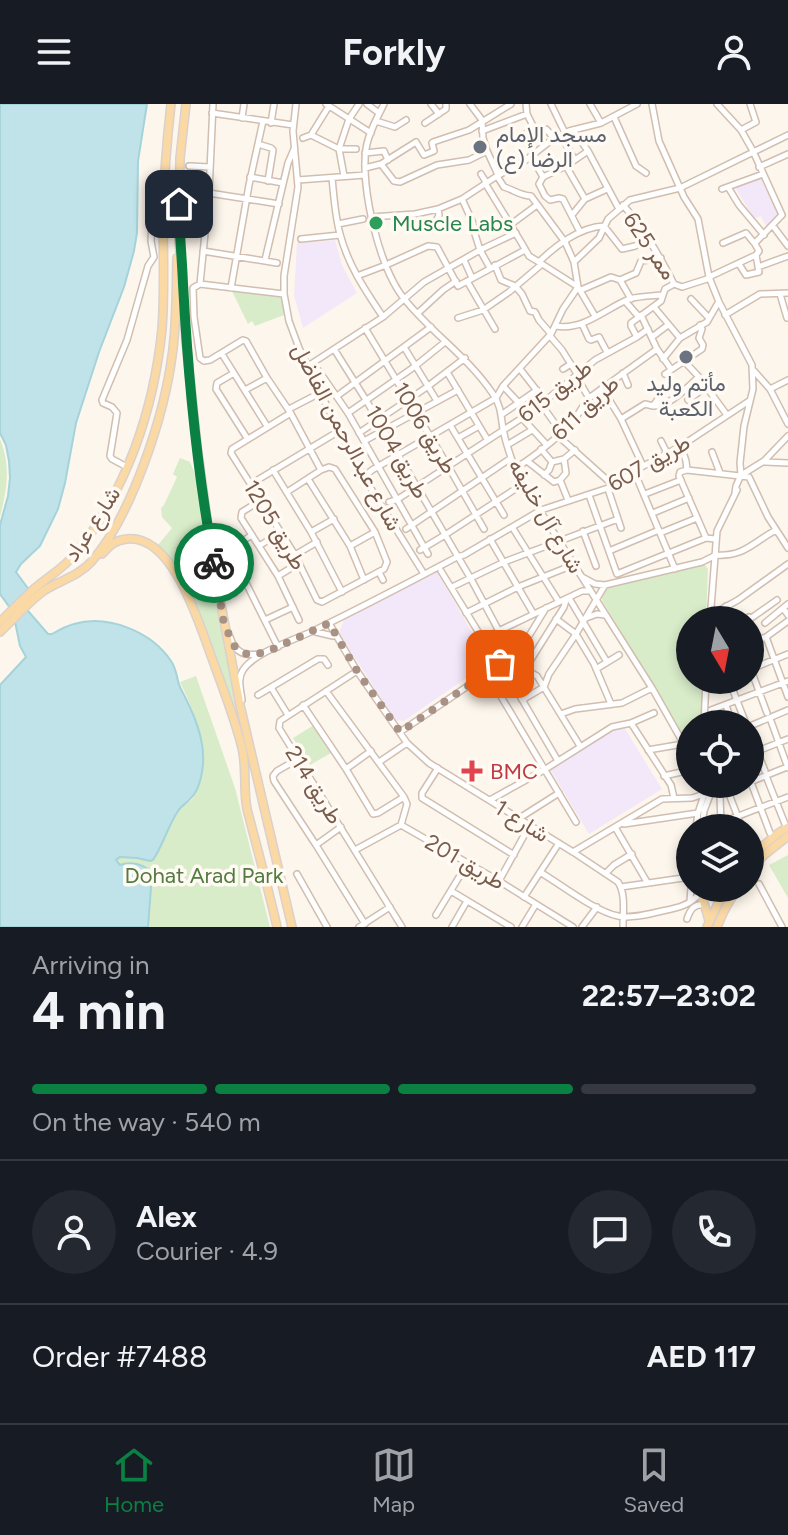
<!DOCTYPE html>
<html lang="en">
<head>
<meta charset="utf-8">
<style>
	body { margin:0; font-family:Figtree,Vazirmatn,sans-serif; background:#242831; color:#f1f3f6; height:100vh; display:flex; flex-direction:column; font-size:30px; white-space:nowrap }
	* { box-sizing:border-box; margin:0 }
	p { font-size:26px; color:#9ea1a6 }
	.icon { flex:none; width:44px; height:44px; fill:none; stroke:currentColor; stroke-width:2; stroke-linecap:round; stroke-linejoin:round }
	.map { position:relative; height:823px; overflow:hidden }
	.panel { display:flex; flex-direction:column; background:#171b24; flex:1 }
	.panel>* { flex:none }
	.needle { width:52px; rotate:170deg }
	.controls { position:absolute; left:676px; top:502px; display:grid; gap:16px }
	.controls a { display:grid; place-items:center; width:88px; height:88px; border-radius:50%; background:#171b24; box-shadow:0 4px 12px #0003; font-size:40px }
	.pin { position:absolute; display:grid; place-items:center; width:68px; height:68px; color:#fff; margin:-34px; border-radius:16px; box-shadow:0 4px 12px #0006 }
	.courier { position:absolute; display:grid; place-items:center; width:80px; height:80px; margin:-40px; border:6px solid #0b8043; border-radius:50%; background:#fff; color:#222; box-shadow:0 2px 10px #0007 }
	.summary em { font-style:normal; font-weight:700 }
	.summary div { display:flex; flex-direction:column-reverse }
	.summary { display:flex; align-items:center; justify-content:space-between; height:136px; padding:0 32px }
	h1 { font-size:52px; font-weight:700; line-height:60px }
	.bar { display:grid; grid-template-columns:repeat(4,1fr); gap:12px 8px; align-content:center; height:96px; padding:0 32px }
	.bar i { height:10px; border-radius:6px; background:#363941 }
	.bar .current { background:#0b8043 }
	.bar p { grid-column:span 4 }
	.line { display:flex; align-items:center; gap:20px; padding:0 32px; border-top:2px solid #363941 }
	.line div { flex:1 }
	.round { display:grid; place-items:center; flex:none; width:84px; height:84px; border-radius:42px; background:#242831 }
	header { display:flex; justify-content:space-between; align-items:center; height:104px; padding:0 32px; background:#171b24; font-size:36px; font-weight:700 }
	.dock { display:flex; justify-content:space-around; align-items:center; height:112px; border-top:2px solid #363941; background:#171b24; font-size:22px; color:#9ea1a6 }
	.dock a { display:grid; justify-items:center; gap:4px }
	.dock .current { color:#0b8043 }
	.map>svg:first-child { display:block }
</style>
</head>
<body>
<header><svg class="icon" aria-label="menu" viewBox="0 0 24 24"><path d="M4 6h16M4 12h16M4 18h16"/></svg>Forkly<svg class="icon" aria-label="person" viewBox="0 0 24 24"><circle cx="12" cy="8" r="4"/><path d="M4 21q1-7 8-7t8 7"/></svg></header>
<div class="map">
<svg width="788" height="823" viewBox="0 0 788 823">
	<rect width="100%" height="100%" fill="#fdf6ec"/>
	<path fill="#f3e8fa" d="M760 73 779 112 766 122 761 112 754 115 735 83Z
		M335 136 342 161 357 189 303 224 294 191 297 139Z
		M437 468 487 554 485 561 404 617 395 616 339 529 345 513Z
		M617 622 624 623 662 685 589 730 550 665Z"/>
	<path fill="#d8ecc9" d="M231 185 279 192 282 196 284 211 255 222 252 217 248 220Z
		M0 335C11 362 7 385 0 413Z
		M180 354 190 358 198 377 217 499 252 663H251C236 620 222 577 206 534 194 500 184 467 158 441L172 424 162 413 161 404 164 401 177 373 173 370Z
		M699 459 705 461 708 465 706 516H690V576H703L701 620H690V637H686L603 498 601 492 604 485 610 482Z
		M196 572 235 684 270 823H148L152 776 122 760 120 761 116 756 120 753 137 754C151 738 164 721 179 706 183 701 189 699 193 694 215 659 196 611 180 578Z
		M314 621 331 649 310 661 293 634Z
		M788 751V794L769 761Z"/>
	<path fill="#bfe3e8" stroke="#a5d3da" stroke-width="2" d="M0 0H147L138 57 137 129 134 147 124 183 99 248 76 319 65 379 58 405 40 442 21 460 16 468 32 490 22 500 48 530H52C59 526 66 522 74 520 108 510 152 528 171 557 178 567 176 576 181 585 193 608 205 634 203 660 202 671 199 686 191 694 187 699 181 702 178 707 168 722 163 741 153 756L150 757 137 754 120 753 116 756 120 761C130 757 146 760 152 770L148 823H0V581L26 553 20 542 13 508 0 490V421L8 392 10 374 9 357 6 341 0 329Z"/>
	<g fill="none" stroke-linecap="round" stroke-linejoin="round">
		<defs>
			<path id="minor" d="M296 0 293 27 298 83 284 172V190L289 217 299 244 339 327 373 388 424 470
				M326 0 371 29
				M367 0 379 9
				M384 0C377 14 368 30 366 45 360 84 380 167 406 197 434 231 468 253 493 290 501 301 501 313 503 325 506 341 512 357 518 372L652 584 690 651
				M431 0 439 10
				M470 0 482 16 483 34 487 47 498 71
				M526 0 527 10 536 28 546 25 554 34
				M551 0 565 29
				M590 0 601 19
				M652 0 659 37 684 93 698 115 709 173 719 198 752 261 753 285 744 322 740 359 741 371 736 382 735 389
				M717 0 741 26 753 47 782 111
				M212 9 293 21
				M614 13 636 62 646 69
				M242 14 244 0
				M376 17 395 23 406 16
				M271 19 274 0
				M425 19 446 5V0
				M573 26 588 47 619 105
				M741 26 756 18 750 0
				M482 27 527 10
				M311 31 339 45H356
				M561 31 574 55
				M303 34 311 31 329 2
				M514 37 535 24
				M258 40 271 44 273 46 268 77
				M365 49 384 47 388 56
				M531 52 543 73 539 80 545 92 550 96 559 94 563 95 580 128
				M381 60 394 77 400 78 437 61 469 56 487 47
				M189 62 210 63
				M566 62 585 95
				M759 63 788 50
				M365 64 381 60 416 38 424 51 434 47 432 39 433 38 469 26 511 0
				M481 70 486 78
				M344 72 339 45 349 15 359 0
				M497 72 504 83C514 86 521 92 531 92L565 138 574 158
				M250 73 283 79
				M543 73 566 62 588 47
				M332 74C334 93 335 112 340 130 348 161 365 186 383 213
				M298 76 365 71
				M485 79 521 138 529 152 539 158
				M728 83 739 101 764 131
				M722 85 763 70
				M209 89 279 100
				M462 95 473 119 474 127 480 146 490 164
				M623 101C644 124 660 153 674 180L682 183 710 174
				M572 111 585 95 607 85
				M371 113 415 110 438 105 462 95 497 72 526 56 554 34 569 27 601 19 637 0
				M437 115 439 111 438 105
				M338 120 363 115
				M510 121 537 101
				M773 122 788 142
				M301 135 340 131
				M755 139 782 111
				M203 147 277 159
				M265 156 288 59 294 45
				M464 156 472 174
				M739 160 746 171 759 168 756 151
				M495 161 501 176 515 182 522 190 530 207 535 208 539 216 551 230
				M758 163 788 152
				M357 172 386 161 428 142 437 143 458 182 525 146
				M709 173 756 151 759 147 755 140 746 129 723 139
				M620 176 636 169 641 157 661 154
				M620 176 631 195
				M467 177 495 225
				M200 180 209 89 213 0
				M231 184 249 81 263 17
				M581 186 611 173 620 176
				M284 190 200 180 193 184 194 213 200 254 204 257 210 256 243 236 246 237 267 274 290 308 289 310 232 345 231 349 295 451 317 496 322 498 384 465 387 458 375 428 335 365 329 363 321 366 287 388
				M780 190 787 214
				M691 195 708 213
				M625 197 639 213
				M654 203 680 234
				M418 209 443 186 456 177
				M641 211 657 245 671 265
				M725 211 760 190 788 189
				M595 212 578 183 539 158C555 142 580 123 604 122L622 145 635 142 648 135
				M458 214 483 206 509 188 542 160
				M582 220 589 235 591 236 599 233 607 248
				M556 222C583 227 605 205 629 195 640 192 651 192 662 191
				M365 224 448 362 484 425
				M550 232 562 246 577 270
				M637 233 631 222V219L661 197 665 185 674 180
				M652 233 668 221
				M404 243 437 297
				M334 245 366 296 471 475 515 557 519 562 537 572 580 642
				M222 250 267 322
				M663 255 680 234 707 218 718 199
				M683 256 699 273 727 311
				M308 262 383 213 424 178 480 146 516 129
				M520 265 545 297
				M563 265 571 260
				M319 267 348 309 428 450
				M754 267 770 285 788 320
				M447 268 487 335
				M234 269 217 279 216 285 247 334
				M623 269 628 281
				M665 270 702 245 703 241 699 234 702 225 700 221
				M576 272 589 294
				M503 282 519 299
				M602 284 621 315 643 362
				M770 285 788 276
				M245 286 267 274
				M337 292 431 223
				M688 296 707 282
				M541 300 561 328
				M653 302C670 303 687 283 699 273
				M289 305 318 290
				M290 308 321 366
				M348 309 414 263 445 238
				M501 311 537 286
				M522 314 546 340
				M621 315 645 300 653 302 665 285
				M450 321 504 411
				M359 329 427 283 465 254
				M557 331 614 382
				M458 334 479 322
				M364 337 458 286
				M661 337 667 349
				M507 341 532 326
				M681 342 686 357 687 366 680 368 679 372 706 434
				M541 345 552 358
				M712 348 720 369
				M527 357 554 378 560 376 568 396
				M765 358 788 359
				M127 363 112 355 110 352 117 309 112 303 103 299 102 296 127 236 148 162 154 153 151 137 154 80 157 74 164 72
				M515 364C529 357 565 328 574 316 580 308 583 301 589 294L657 245
				M273 366 311 428 342 488
				M687 366 749 373 768 413 788 444
				M634 367 675 465
				M743 370 764 357 788 332
				M544 371 549 366 552 358 564 355
				M364 373 372 366 496 294 503 282 551 230 563 205 578 183 574 158 599 134 608 115 630 96 680 84 788 31
				M308 375 350 442 364 476
				M560 376 566 369 564 355 575 346
				M251 380 339 327
				M608 385 621 424
				M645 390 681 376
				M589 391 617 470 706 434 715 435
				M261 396 242 408 241 414 278 472 299 516
				M389 398 398 395 522 314 545 297 595 256 637 233 648 225
				M653 409 689 394
				M406 425 511 354
				M514 426 559 498
				M583 427 596 462
				M311 428 334 415
				M660 429 697 414
				M252 431 230 445 229 450 248 483 278 543
				M490 435 533 509
				M259 442 281 428
				M350 442 375 428
				M420 446 445 431 523 380
				M609 447 659 426
				M295 451 317 438
				M715 451C744 453 752 439 776 426
				M457 453 464 451 541 406 614 382 634 367 681 342 749 297
				M441 467 493 552 510 575 558 657
				M379 468 383 476
				M278 472 299 459
				M582 473 595 480 605 481 702 458 714 452
				M452 483 504 458 618 415
				M569 494 607 558
				M726 502 732 516
				M783 504 788 511
				M466 509 518 483 568 463
				M711 511 738 496 788 460
				M586 514 597 510 605 511
				M556 515 576 530 594 560 611 600
				M265 516 293 503
				M710 516 717 427 737 386
				M742 516 749 513 750 515 777 496
				M329 519 357 567 407 639 429 659 573 748 618 778C626 790 623 808 623 823
				M765 519 788 500
				M316 528 333 532
				M230 533C235 550 247 553 263 549
				M766 533 788 593
				M482 535 582 487H590
				M750 539 766 533 788 517
				M750 563 767 609
				M596 565 619 551
				M751 565 788 550
				M357 567 280 617 279 624 402 823
				M487 569 576 718
				M510 575 525 565 564 503 566 496
				M729 576 746 620
				M706 583 724 576
				M272 585 288 611
				M326 587 404 693 407 700 401 721
				M258 591 318 555H324L328 561
				M242 596C241 586 237 576 243 566 255 548 294 536 313 527 362 503 410 478 457 453
				M522 596 544 583 549 570 576 530 605 481
				M303 601 346 665 373 710 378 709 404 693
				M726 601 732 620
				M711 606 788 577
				M561 610 575 605 622 599 652 584
				M771 617 788 664
				M631 619 671 681 674 694
				M704 620 706 576
				M750 622 788 606
				M400 628 512 552 524 540 546 504
				M750 629 765 667
				M648 646 683 640
				M750 650 788 635
				M298 655 277 667 273 672 274 677 316 741 365 820
				M379 658 407 639
				M438 664 422 689V694L514 751
				M346 665 371 647
				M664 672 690 666
				M766 672 785 720
				M750 678 787 663
				M704 680 702 688 708 691 714 688 712 680
				M752 681 770 729
				M714 682 738 680
				M726 682 742 724
				M490 696 544 666 612 623 631 619 654 609
				M518 715 559 689
				M721 719 720 692 722 689 728 687
				M624 720 698 709
				M401 721 499 777 573 823
				M615 723 647 778
				M696 724 698 709 704 691
				M702 724 704 707 710 691
				M707 724 788 693
				M316 741 341 723
				M355 746 401 721
				M573 748 662 695 692 694 704 690
				M540 768C560 780 596 808 618 812 631 815 649 810 662 807 678 804 691 801 701 788
				M606 769 614 761 632 750
				M297 770 327 823
				M499 777 526 728
				M759 780 782 823
				M621 783 690 773
				M451 787 511 823
				M524 793 559 739
				M690 797 691 784
				M436 811 467 760
				M687 815C690 806 694 799 705 801
				M359 823 390 803
				M452 823 467 797
				M522 823 536 800
				M582 823 597 803"/>
			<path id="major" d="M179 134 186 236 197 342 212 453 240 601 292 823
				M179 137 180 54 186 0
				M102 450C110 441 115 436 127 435 174 430 200 523 213 557 223 585 235 615 242 644 247 664 243 685 247 705 257 744 268 783 277 823
				M0 518C11 507 23 495 35 484 49 472 64 464 76 449 127 386 154 305 162 225 165 186 163 148 163 109 164 73 167 36 171 0
				M0 528C15 514 29 497 45 486 61 476 79 472 92 457 132 411 164 312 172 252 177 219 176 187 177 154
				M750 753 777 730 788 723
				M750 768 764 751 788 732
				M700 784 709 817
				M707 823 725 784
				M717 823 724 807 737 784"/>
		</defs>
		<use href="#minor" stroke="#d1beb0" stroke-width="8"/>
		<use href="#major" stroke="#dad1cd" stroke-width="10"/>
		<use href="#minor" stroke="#fff" stroke-width="5"/>
		<use href="#major" stroke="#fbd9a5" stroke-width="7"/>
	</g>
	<g fill="none" stroke-linecap="round" stroke-linejoin="round">
		<path stroke="#a89285" stroke-width="8" stroke-dasharray="0 14.4" d="M214 459 224 520 236 545 249 551 267 548 329 519 357 567 400 628 500 560"/>
		<path stroke="#0b8043" stroke-width="10" d="M179 100C179 127 182 153 183 180 188 273 197 367 214 459"/>
	</g>
	<g fill="#6b7280" stroke="#fffaf3" stroke-width="3">
		<circle cx="480" cy="43" r="8"/>
		<circle cx="686" cy="253" r="8"/>
	</g>
	<circle fill="#2e9e5b" stroke="#fffaf3" stroke-width="3" cx="376" cy="119" r="8"/>
	<path fill="#e0444e" stroke="#fffaf3" stroke-width="3" d="M468 655h8v8h8v8h-8v8h-8v-8h-8v-8h8z"/>
	<g text-anchor="middle" dominant-baseline="central" stroke-width="7" stroke-linejoin="round" paint-order="stroke">
		<g font-size="22" fill="#5b616d" stroke="#fffaf3" text-anchor="start">
			<text x="496" y="30">مسجد الإمام<tspan x="496" dy="25">الرضا (ع)</tspan></text>
			<text x="686" y="279" text-anchor="middle">مأتم وليد<tspan x="686" dy="25">الكعبة</tspan></text>
		</g>
		<g font-size="22" fill="#27864d" stroke="#fffaf3" text-anchor="start">
			<text x="392" y="119">Muscle Labs</text>
		</g>
		<g font-size="22" fill="#7a5c4d" stroke="#fffaf3">
			<text transform="translate(650 142) rotate(56)">ممر 625</text>
			<text transform="translate(555 287) rotate(-38)">طريق 615</text>
			<text transform="translate(585 304) rotate(-43)">طريق 611</text>
			<text transform="translate(425 324) rotate(59)">طريق 1006</text>
			<text transform="translate(347 333) rotate(62)">شارع عبدالرحمن الفاضل</text>
			<text transform="translate(397 348) rotate(60)">طريق 1004</text>
			<text transform="translate(649 359) rotate(-30)">طريق 607</text>
			<text transform="translate(546 412) rotate(60)">شارع آل خليفه</text>
			<text transform="translate(92 420) rotate(-57)">شارع عراد</text>
			<text transform="translate(275 421) rotate(59)">طريق 1205</text>
			<text transform="translate(314 681) rotate(58)">طريق 214</text>
			<text transform="translate(522 717) rotate(32)">شارع 1</text>
			<text transform="translate(465 758) rotate(30)">طريق 201</text>
		</g>
		<g font-size="22" fill="#be3a42" stroke="#fffaf3" text-anchor="start">
			<text x="490" y="667">BMC</text>
		</g>
		<g font-size="22" fill="#537a41" stroke="#fffaf3">
			<text x="204" y="771">Dohat Arad Park</text>
		</g>
	</g>
</svg>
<div class="controls">
<a><svg class="needle" viewBox="-14 -14 28 28"><path d="M0-13l5 13h-10z" fill="#e53935"/><path d="M0 13l5-13h-10z" fill="#9ea1a6"/></svg></a>
<a><svg class="icon" aria-label="locate" viewBox="0 0 24 24"><circle cx="12" cy="12" r="6"/><path d="M12 2v4M12 18v4M2 12h4M18 12h4"/></svg></a>
<a><svg class="icon" aria-label="layers" viewBox="0 0 24 24"><path d="M12 4l9 5-9 5-9-5zM3 14l9 5 9-5"/></svg></a>
</div>
<div class="pin" style="left:500px;top:560px;background:#ea580c"><svg class="icon" aria-label="bag" viewBox="0 0 24 24"><path d="M5 8h14l-1 12H6zM9 8a3 3 0 0 1 6 0"/></svg></div>
<div class="pin" style="left:179px;top:100px;background:#1f2937"><svg class="icon" aria-label="home" viewBox="0 0 24 24"><path d="M3 11l9-7 9 7M6 9v11h12V9"/></svg></div>
<div class="courier" style="left:214px;top:459px"><svg class="icon" aria-label="bike" viewBox="0 0 24 24"><circle cx="6" cy="16" r="4"/><circle cx="18" cy="16" r="4"/><path d="M6 16l4-8h5l3 8M10 8l3 8H6M13 5h3"/></svg></div>
</div>
<section class="panel">
<div class="summary"><div><h1>4 min</h1><p>Arriving in</p></div><em>22:57–23:02</em></div>
<div class="bar"><i class="current"></i><i class="current"></i><i class="current"></i><i></i><p>On the way · 540 m</p></div>
<div class="line" style="height:144px"><a class="round"><svg class="icon" aria-label="person" viewBox="0 0 24 24"><circle cx="12" cy="8" r="4"/><path d="M4 21q1-7 8-7t8 7"/></svg></a><div><b>Alex</b><p>Courier · 4.9</p></div><a class="round"><svg class="icon" aria-label="chat" viewBox="0 0 24 24"><path d="M4 5h16v11H9l-5 4z"/></svg></a><a class="round"><svg class="icon" aria-label="phone" viewBox="0 0 24 24"><path d="M5 4h4l2 5-3 2q2 4 5 5l2-3 5 2v4C11 20 4 13 5 4z"/></svg></a></div>
<div class="line" style="height:104px"><div>Order #7488</div><b>AED 117</b></div>
</section>
<nav class="dock">
<a class="current"><svg class="icon" aria-label="home" viewBox="0 0 24 24"><path d="M3 11l9-7 9 7M6 9v11h12V9"/></svg>Home</a>
<a><svg class="icon" aria-label="map" viewBox="0 0 24 24"><path d="M3 6l6-2 6 2 6-2v14l-6 2-6-2-6 2zM9 4v14M15 6v14"/></svg>Map</a>
<a><svg class="icon" aria-label="saved" viewBox="0 0 24 24"><path d="M7 4h10v16l-5-4-5 4z"/></svg>Saved</a>
</nav>
</body>
</html>
